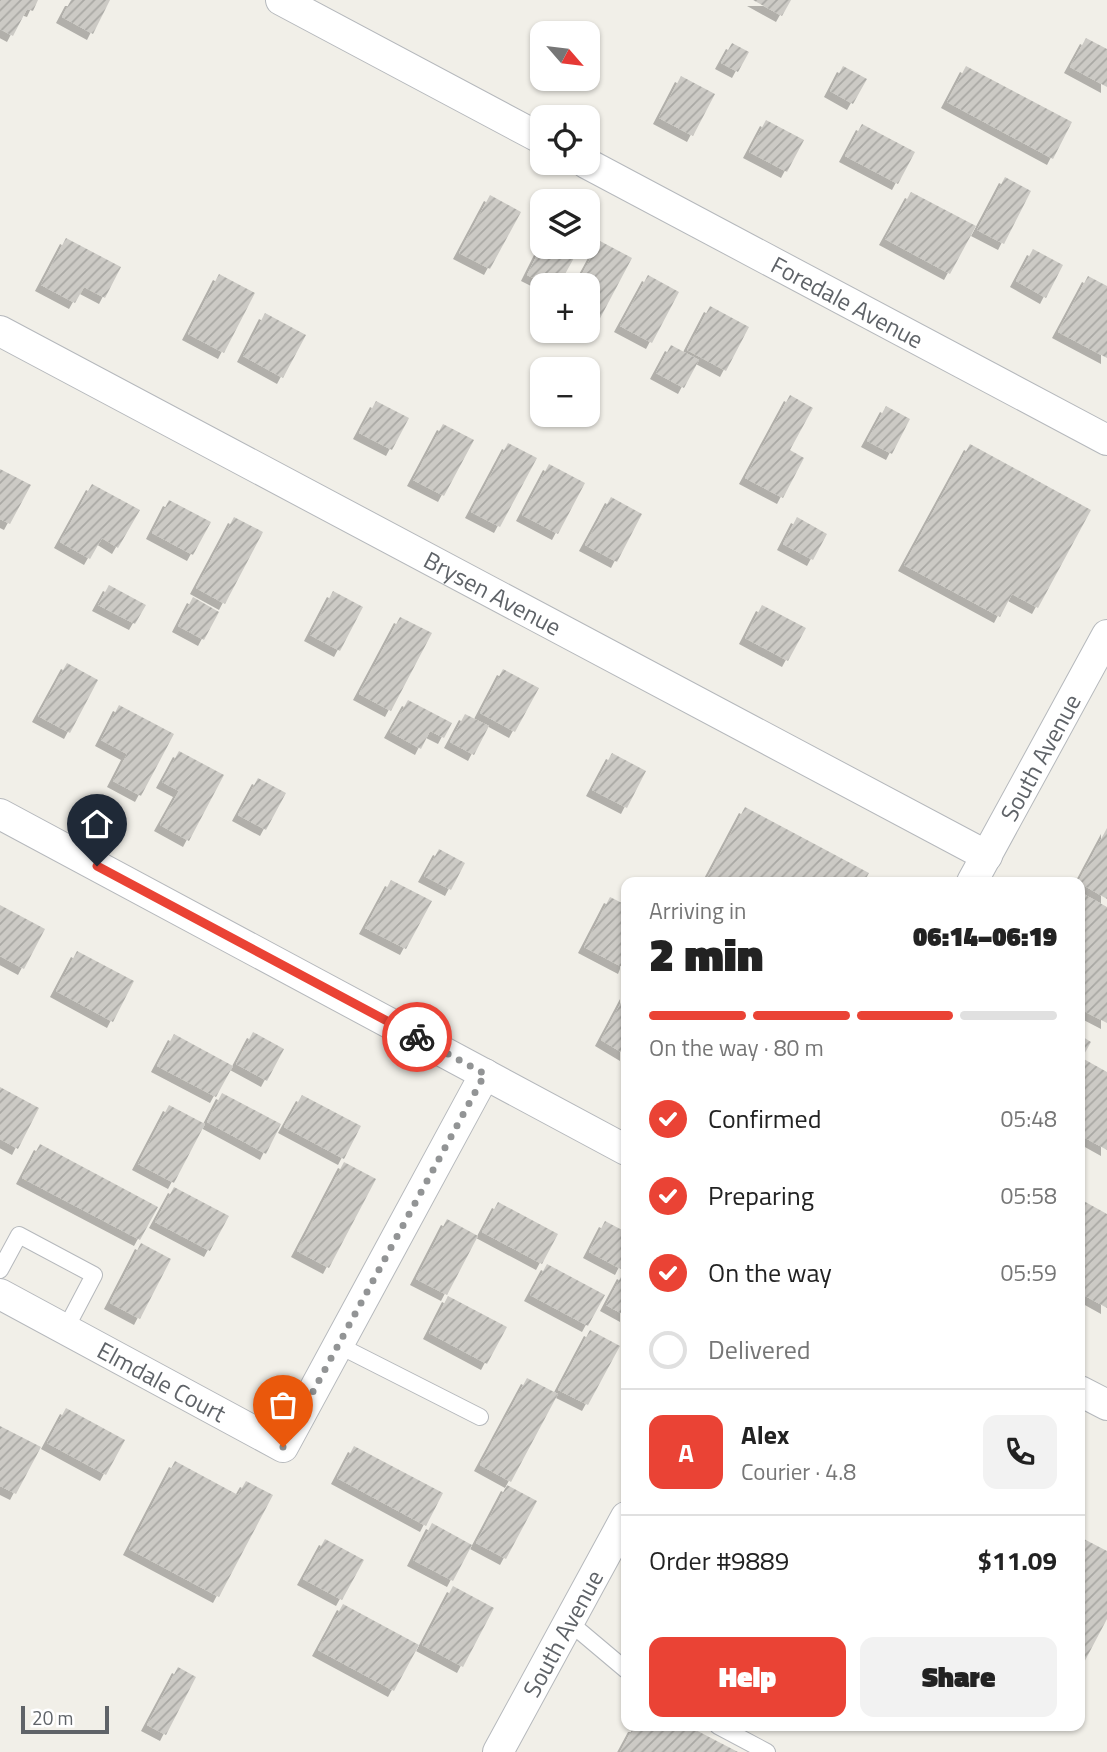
<!DOCTYPE html>
<html lang="en">
<head>
<meta charset="utf-8">
<style>
	body { margin:0; font-family:"Titillium Web",sans-serif; background:#f2f2f2; color:#222; height:100vh; display:flex; flex-direction:column; font-size:26px; white-space:nowrap }
	* { box-sizing:border-box; margin:0 }
	p { font-size:23px; color:#767676 }
	.icon { flex:none; width:38px; height:38px; fill:none; stroke:currentColor; stroke-width:2; stroke-linecap:round; stroke-linejoin:round }
	.map { position:relative; flex:1; overflow:hidden }
	.drawer { position:absolute; left:621px; top:877px; width:464px; height:854px; display:flex; flex-direction:column; background:#fff; border-radius:14px; box-shadow:0 2px 5px #0004 }
	.drawer>* { flex:none }
	.needle { width:46px; rotate:118deg }
	.controls { position:absolute; left:530px; top:21px; display:grid; gap:14px }
	.controls a { display:grid; place-items:center; width:70px; height:70px; border-radius:14px; background:#fff; box-shadow:0 2px 5px #0004; font-size:35px }
	.scale { position:absolute; left:21px; bottom:18px; width:88px; box-sizing:border-box; padding-left:7px; border:4px solid #5f6368; border-top:0; font-size:19px; line-height:24px; white-space:nowrap; color:#5f6368; -webkit-text-stroke:5px #fff; paint-order:stroke }
	.pin { position:absolute; display:grid; place-items:center; width:60px; height:60px; color:#fff; margin:-72px -30px; border-radius:50% 50% 50% 0; rotate:-45deg; box-shadow:0 0 7px #0007 }
	.pin .icon { rotate:45deg }
	.courier { position:absolute; display:grid; place-items:center; width:70px; height:70px; margin:-35px; border:5px solid #ea4335; border-radius:50%; background:#fff; color:#222; box-shadow:0 2px 9px #0007 }
	.head em { font-style:normal; font-weight:800 }
	.head div { display:flex; flex-direction:column-reverse }
	.head { display:flex; align-items:center; justify-content:space-between; height:119px; padding:0 28px }
	h1 { font-size:46px; font-weight:800; line-height:52px }
	.bar { display:grid; grid-template-columns:repeat(4,1fr); gap:10px 7px; align-content:center; height:84px; padding:0 28px }
	.bar i { height:9px; border-radius:5px; background:#e0e0e0 }
	.bar .on { background:#ea4335 }
	.bar p { grid-column:span 4 }
	.line { display:flex; align-items:center; gap:18px; padding:0 28px; border-top:2px solid #e0e0e0 }
	.line div { flex:1 }
	.round { display:grid; place-items:center; flex:none; width:74px; height:74px; border-radius:14px; background:#f2f2f2 }
	ol { padding:0 28px; list-style:none }
	li { display:flex; align-items:center; gap:21px; height:77px }
	li p { margin-inline-start:auto }
	li .icon { padding:7px; border-radius:50%; background:#ea4335; color:#fff; stroke-width:4 }
	li:last-child { color:#767676 }
	li i { width:38px; height:38px; border:4px solid #e0e0e0; border-radius:50% }
	.primary-button { display:flex; gap:14px; margin-top:auto; padding:14px 28px }
	.primary-button a { flex:1; height:80px; border-radius:14px; background:#ea4335; color:#fff; font-size:28px; font-weight:800; line-height:80px; text-align:center }
	.primary-button a+a { background:#f2f2f2; color:#222 }
	.map>svg:first-child { display:block }
</style>
</head>
<body>
<div class="map">
<svg width="1107" height="1752" viewBox="0 0 1107 1752">
	<defs>
		<pattern id="building-hatch" width="6" height="6" patternUnits="userSpaceOnUse" patternTransform="scale(1.75)"><rect width="6" height="6" fill="#cccac5"/><path d="M-1 1l2-2M0 6l6-6M5 7l2-2" fill="none" stroke="#a9a8a4"/></pattern>
		<filter id="shadow"><feDropShadow dx="-6" dy="6" stdDeviation="0" flood-color="#0004"/></filter>
	</defs>
	<rect width="100%" height="100%" fill="#f1efe8"/>
	<path fill="url(#building-hatch)" filter="url(#shadow)" d="M0 0H38L33 11 27 9 13 36 0 29Z
		M71 0H110L93 34 62 17Z
		M753 0H791L782 16Z
		M1086 38 1107 49V87L1070 67Z
		M732 43 749 52 738 72 721 63Z
		M843 66 867 79 853 104 830 91Z
		M966 66 1072 122 1053 159 947 102Z
		M681 76 715 94 693 136 659 118Z
		M766 120 804 140 787 172 749 152Z
		M862 124 915 152 898 184 845 156Z
		M1005 177 1031 191 1004 244 977 230Z
		M911 192 976 226 950 274 885 239Z
		M490 195 521 212 490 269 459 253Z
		M66 238 121 267 105 298 84 287 75 303 41 285Z
		M600 241 632 258 597 324 588 319V285H576Z
		M541 247H580L559 285H547L527 275Z
		M1033 249 1063 265 1046 298 1016 281Z
		M219 274 255 293 224 353 188 334Z
		M648 275 679 292 652 343 620 326Z
		M1088 276 1107 286V358L1058 332Z
		M710 306 749 327 726 371 687 350Z
		M265 313 306 335 283 378 243 356Z
		M671 345 699 360 684 388 656 373Z
		M790 395 813 408 790 450 804 458 783 498 745 478Z
		M376 401 409 418 392 450 359 433Z
		M886 406 910 419 892 454 867 441Z
		M443 424 474 440 444 496 413 480Z
		M508 443 537 458 500 527 471 512Z
		M970 444 1091 510 1038 608 1012 594 1000 617 904 565Z
		M549 464 585 483 558 534 522 515Z
		M0 469 31 485 10 524 0 519Z
		M92 484 140 510 118 548 102 538 90 559 60 542Z
		M611 497 642 514 617 562 585 545Z
		M169 500 211 522 193 555 152 533Z
		M234 517 263 532 225 604 196 588Z
		M797 517 827 534 813 560 783 544Z
		M109 585 146 605 135 624 98 605Z
		M333 591 363 607 340 651 310 635Z
		M193 597 219 612 204 640 178 626Z
		M762 605 806 628 788 661 745 638Z
		M400 617 432 633 391 711 359 694Z
		M67 663 98 680 70 733 38 716Z
		M503 669 539 688 515 732 480 713Z
		M408 700 452 723 444 738 430 731 421 749 390 732Z
		M119 705 174 734 141 796 113 781 127 754 101 740Z
		M465 714 489 726 474 755 450 742Z
		M179 751 224 775 189 841 160 825 179 791 162 782Z
		M612 753 646 771 627 808 592 790Z
		M258 778 286 793 266 830 238 815Z
		M745 807 869 873 864 882H753L749 880 748 882H705Z
		M1107 828V899L1078 882Z
		M439 849 465 863 451 890 424 876Z
		M391 880 432 901 406 949 365 928Z
		M1080 892 1107 907V1023L1080 1009Z
		M610 897 626 905V963L624 968 584 947Z
		M0 905 45 929 24 969 0 956Z
		M77 951 134 981 113 1022 56 991Z
		M626 993V1055L601 1040Z
		M253 1032 284 1049 267 1081 236 1064Z
		M174 1034 233 1066 216 1097 157 1066Z
		M1080 1035 1091 1042 1082 1058 1107 1072V1150L1080 1135Z
		M0 1087 39 1108 18 1149 0 1139Z
		M222 1093 281 1124 266 1154 207 1122Z
		M302 1095 361 1126 344 1159 284 1127Z
		M169 1105 205 1124 174 1183 138 1164Z
		M40 1144 158 1207 140 1240 22 1178Z
		M344 1162 376 1179 329 1268 297 1251Z
		M174 1187 229 1216 210 1251 155 1222Z
		M1080 1199 1107 1214V1308L1080 1293Z
		M498 1202 558 1234 542 1264 482 1232Z
		M447 1219 478 1236 447 1295 416 1279Z
		M605 1221 626 1232V1259L621 1269 589 1252Z
		M141 1243 171 1259 140 1319 110 1303Z
		M547 1264 605 1295 588 1326 530 1295Z
		M623 1273 626 1275V1316L606 1305Z
		M448 1296 507 1327 487 1364 429 1333Z
		M590 1330 620 1346 588 1405 558 1390Z
		M527 1378 558 1394 511 1482 480 1465Z
		M66 1408 125 1440 106 1475 47 1443Z
		M0 1426 41 1447 16 1494 0 1486Z
		M354 1446 443 1493 426 1526 337 1478Z
		M175 1461 238 1495 246 1481 273 1495 219 1597 129 1549Z
		M507 1485 537 1501 506 1559 476 1543Z
		M432 1523 472 1545 453 1581 413 1560Z
		M1080 1537 1107 1551V1619L1080 1670Z
		M325 1539 364 1560 342 1600 303 1579Z
		M453 1586 494 1608 463 1667 422 1645Z
		M343 1604 419 1645 394 1691 318 1650Z
		M178 1667 196 1677 166 1735 147 1725Z
		M634 1726H688L738 1752H620Z"/>
	<g fill="none" stroke-linecap="round" stroke-linejoin="round">
		<defs>
			<path id="service" d="M0 1270 19 1235 94 1275 65 1330
				M338 1345 480 1417
				M569 1622 626 1670
				M718 1726 767 1752"/>
			<g id="minor">
				<path d="M281 0 542 139"/>
				<path id="s1" d="M586 163 1107 440"/>
				<path id="s2" d="M0 331 987 856"/>
				<path d="M0 814 626 1150"/>
				<path id="s3" d="M972 882 1107 635"/>
				<path id="s4" d="M0 1294 283 1447 485 1074"/>
				<path d="M1080 1391 1107 1405"/>
				<path id="s5" d="M498 1752 626 1517"/>
			</g>
		</defs>
		<use href="#service" stroke="#b5b8bc" stroke-width="18"/>
		<use href="#minor" stroke="#b5b8bc" stroke-width="32"/>
		<use href="#service" stroke="#fff" stroke-width="16"/>
		<use href="#minor" stroke="#fff" stroke-width="30"/>
	</g>
	<g fill="none" stroke-linecap="round" stroke-linejoin="round">
		<path stroke="#929495" stroke-width="7" stroke-dasharray="0 12.6" d="M283 1447 485 1074 417 1037"/>
		<path stroke="#ea4335" stroke-width="9" d="M97 866 417 1037"/>
	</g>
	<g text-anchor="middle" dominant-baseline="central" stroke-width="6" stroke-linejoin="round" paint-order="stroke">
		<g font-size="24" fill="#5f6368" stroke="#fff">
			<text stroke="none"><textPath href="#s1" startOffset="296">Foredale Avenue</textPath></text>
			<text stroke="none"><textPath href="#s2" startOffset="558">Brysen Avenue</textPath></text>
			<text stroke="none"><textPath href="#s3" startOffset="142">South Avenue</textPath></text>
			<text stroke="none"><textPath href="#s4" startOffset="184">Elmdale Court</textPath></text>
			<text stroke="none"><textPath href="#s5" startOffset="135">South Avenue</textPath></text>
		</g>
	</g>
</svg>
<div class="controls">
<a><svg class="needle" viewBox="-14 -14 28 28"><path d="M0-13l5 13h-10z" fill="#e53935"/><path d="M0 13l5-13h-10z" fill="#767676"/></svg></a>
<a><svg class="icon" aria-label="locate" viewBox="0 0 24 24"><circle cx="12" cy="12" r="6"/><path d="M12 2v4M12 18v4M2 12h4M18 12h4"/></svg></a>
<a><svg class="icon" aria-label="layers" viewBox="0 0 24 24"><path d="M12 4l9 5-9 5-9-5zM3 14l9 5 9-5"/></svg></a>
<a>+</a>
<a>−</a>
</div>
<div class="scale">20 m</div>
<div class="pin" style="left:283px;top:1447px;background:#ea580c"><svg class="icon" aria-label="bag" viewBox="0 0 24 24"><path d="M5 8h14l-1 12H6zM9 8a3 3 0 0 1 6 0"/></svg></div>
<div class="pin" style="left:97px;top:866px;background:#1f2937"><svg class="icon" aria-label="home" viewBox="0 0 24 24"><path d="M3 11l9-7 9 7M6 9v11h12V9"/></svg></div>
<div class="courier" style="left:417px;top:1037px"><svg class="icon" aria-label="bike" viewBox="0 0 24 24"><circle cx="6" cy="16" r="4"/><circle cx="18" cy="16" r="4"/><path d="M6 16l4-8h5l3 8M10 8l3 8H6M13 5h3"/></svg></div>
<section class="drawer">
<div class="head"><div><h1>2 min</h1><p>Arriving in</p></div><em>06:14–06:19</em></div>
<div class="bar"><i class="on"></i><i class="on"></i><i class="on"></i><i></i><p>On the way · 80 m</p></div>
<ol>
<li><svg class="icon" aria-label="check" viewBox="0 0 24 24"><path d="M5 12l5 5 9-10"/></svg>Confirmed<p>05:48</p></li>
<li><svg class="icon" aria-label="check" viewBox="0 0 24 24"><path d="M5 12l5 5 9-10"/></svg>Preparing<p>05:58</p></li>
<li><svg class="icon" aria-label="check" viewBox="0 0 24 24"><path d="M5 12l5 5 9-10"/></svg>On the way<p>05:59</p></li>
<li><i></i>Delivered</li>
</ol>
<div class="line" style="height:126px"><b class="round" style="background:#ea4335;color:#fff">A</b><div><b>Alex</b><p>Courier · 4.8</p></div><a class="round"><svg class="icon" aria-label="phone" viewBox="0 0 24 24"><path d="M5 4h4l2 5-3 2q2 4 5 5l2-3 5 2v4C11 20 4 13 5 4z"/></svg></a></div>
<div class="line" style="height:91px"><div>Order #9889</div><b>$11.09</b></div>
<div class="primary-button"><a>Help</a><a>Share</a></div>
</section>
</div>
</body>
</html>
